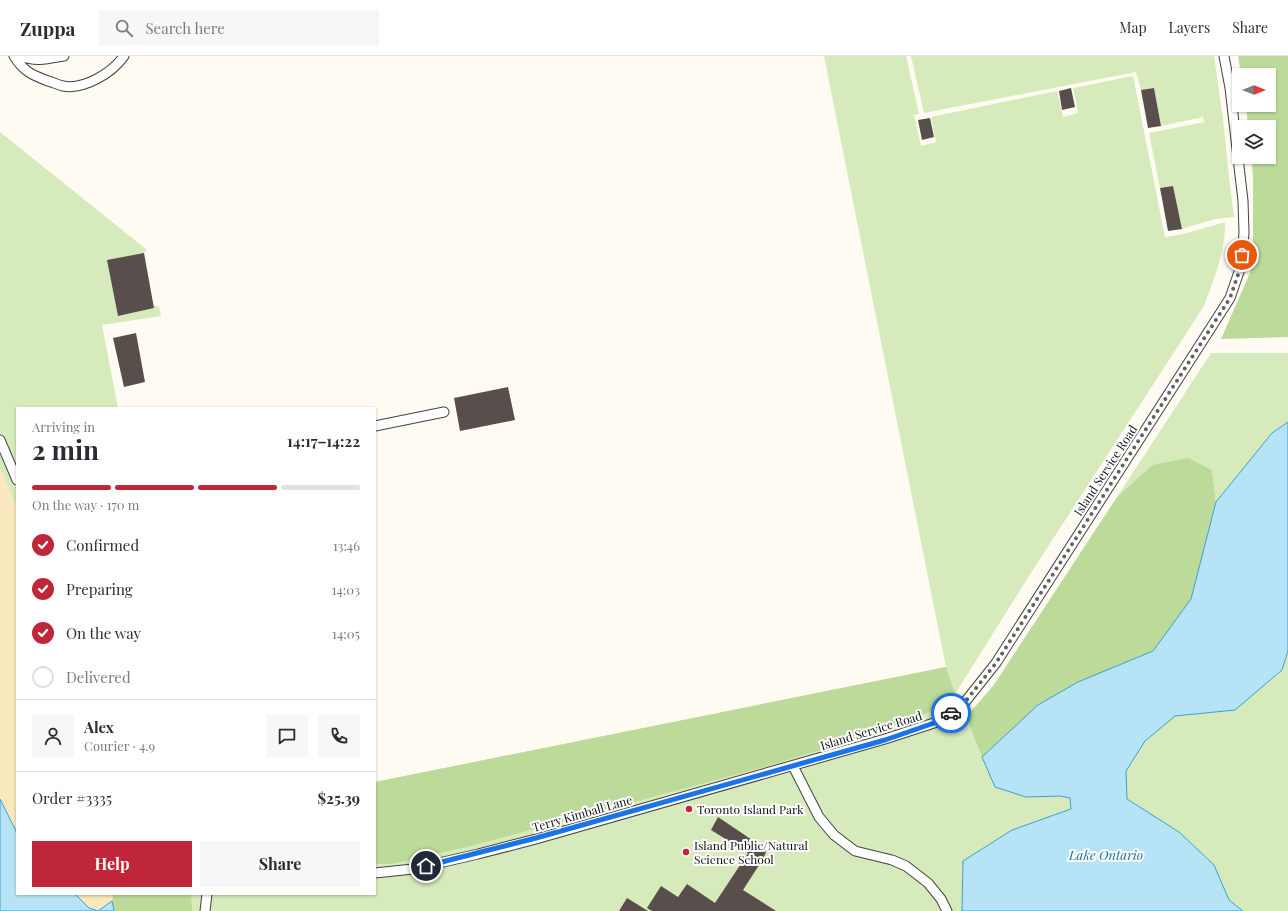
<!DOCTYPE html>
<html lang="en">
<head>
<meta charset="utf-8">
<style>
	body { margin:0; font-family:"Playfair Display",serif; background:#f7f7f7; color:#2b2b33; height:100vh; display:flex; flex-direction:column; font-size:15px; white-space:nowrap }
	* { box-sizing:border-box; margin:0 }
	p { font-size:13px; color:#7c7c81 }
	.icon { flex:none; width:22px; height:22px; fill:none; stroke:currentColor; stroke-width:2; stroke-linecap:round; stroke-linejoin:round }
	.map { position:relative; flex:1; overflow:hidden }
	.side { position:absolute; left:16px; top:351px; width:360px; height:488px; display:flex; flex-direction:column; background:#fff; border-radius:0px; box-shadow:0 1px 3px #0004 }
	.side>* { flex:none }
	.needle { width:26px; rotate:90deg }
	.tools { position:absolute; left:1232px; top:12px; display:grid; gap:8px }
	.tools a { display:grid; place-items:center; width:44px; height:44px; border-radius:0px; background:#fff; box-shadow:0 1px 3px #0004; font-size:20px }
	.pin { position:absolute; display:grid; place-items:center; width:34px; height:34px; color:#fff; margin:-17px; border:2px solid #fff; border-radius:50%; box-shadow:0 1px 4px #0007 }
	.courier { position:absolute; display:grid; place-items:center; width:40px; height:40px; margin:-20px; border:3px solid #1a73e8; border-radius:50%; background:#fff; color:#222; box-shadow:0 1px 5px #0007 }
	.head em { font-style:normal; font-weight:700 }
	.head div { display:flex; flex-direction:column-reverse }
	.head { display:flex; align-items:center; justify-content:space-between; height:68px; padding:0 16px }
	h1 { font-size:26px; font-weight:700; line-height:30px }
	.bar { display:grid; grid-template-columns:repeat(4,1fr); gap:6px 4px; align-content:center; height:48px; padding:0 16px }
	.bar i { height:5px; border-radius:3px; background:#e1e1e2 }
	.bar .active { background:#c0263a }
	.bar p { grid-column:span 4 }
	.line { display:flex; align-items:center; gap:10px; padding:0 16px; border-top:1px solid #e1e1e2 }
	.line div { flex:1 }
	.round { display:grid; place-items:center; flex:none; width:42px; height:42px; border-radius:0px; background:#f7f7f7 }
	ol { padding:0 16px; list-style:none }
	li { display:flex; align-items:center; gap:12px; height:44px }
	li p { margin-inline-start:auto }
	li .icon { padding:4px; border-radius:50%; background:#c0263a; color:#fff; stroke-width:4 }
	li:last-child { color:#7c7c81 }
	li i { width:22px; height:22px; border:2px solid #e1e1e2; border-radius:50% }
	.action { display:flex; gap:8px; margin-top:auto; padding:8px 16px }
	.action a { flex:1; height:46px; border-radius:0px; background:#c0263a; color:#fff; font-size:16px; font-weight:700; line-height:46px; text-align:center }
	.action a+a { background:#f7f7f7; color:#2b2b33 }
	header { display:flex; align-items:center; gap:24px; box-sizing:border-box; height:56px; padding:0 20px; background:#fff; border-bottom:1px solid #e1e1e2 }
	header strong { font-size:19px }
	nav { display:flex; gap:22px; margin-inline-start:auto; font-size:14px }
	.search { width:280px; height:36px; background:#f7f7f7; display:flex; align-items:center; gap:10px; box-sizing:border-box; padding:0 14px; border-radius:0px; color:#7c7c81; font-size:15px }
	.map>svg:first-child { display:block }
</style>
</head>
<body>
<header>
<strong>Zuppa</strong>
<div class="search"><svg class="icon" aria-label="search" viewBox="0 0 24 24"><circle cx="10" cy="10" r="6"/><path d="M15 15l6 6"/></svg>Search here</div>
<nav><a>Map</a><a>Layers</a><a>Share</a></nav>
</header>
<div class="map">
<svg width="1288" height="855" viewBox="0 0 1288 855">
	<rect width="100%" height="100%" fill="#fffbf2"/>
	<path fill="#d7eabb" d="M824 0H906L919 58 914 59 921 90 936 86 931 61 1057 35 1063 61 1078 57 1073 32 1133 20 1165 181 1184 178 1225 166C1226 195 1214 223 1204 250L1029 520 955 638 966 661 995 731 1026 741 1060 740 1070 742 1071 753 1012 774 963 805 962 855H114L111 845 99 855 75 838H375V726L946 611Z
		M911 0H1214L1223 63 1229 121 1234 161 1215 163 1182 173 1173 130 1160 132 1149 77 1204 66 1203 61 1161 70 1154 32 1141 34 1136 16 924 57Z
		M0 76 147 194 144 197 118 260 154 252V249L159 251 161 260 102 269 118 352H17V777L0 743Z
		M1211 297H1288V366L1272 377 1216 446 1212 414 1152 409 1117 441Z
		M1288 595V855H1243L1229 844 1214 809 1179 776 1127 743 1126 715 1145 685 1175 660 1235 654 1282 614Z"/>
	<path fill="#bcdb9a" d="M1238 0H1288V281L1221 283 1253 210V121L1251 101H1269V71H1248L1246 49H1269V19H1241Z
		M1188 402 1212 414 1216 446 1191 543 1153 595 1078 626 1038 649 982 701 966 661 993 630 1117 441 1152 409Z
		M946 611 955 638 936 653 895 671 775 708 467 791 391 808H375V726Z
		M113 838H191L192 855H114L112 845Z"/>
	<path fill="#fae8be" d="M0 411 17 452V777L0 743Z
		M75 838H113L112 845 99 855 89 852Z"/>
	<path fill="#b6e4f6" stroke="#3d9fce" d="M1288 366V595L1282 614 1235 654 1175 660 1145 685 1126 715 1127 743 1179 776 1214 809 1229 844 1243 855H962L963 805 1012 774 1071 753 1070 742 1060 740 1026 741 995 731 982 701 1038 649 1078 626 1153 595 1191 543 1216 446 1272 377Z
		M0 743 17 777V838H75L89 852 98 855 112 845 114 855H0Z"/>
	<path fill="#584f4c" d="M1071 32 1075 51 1062 54 1059 35Z
		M1154 32 1161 70 1148 72 1141 34Z
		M930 62 934 81 922 84 918 64Z
		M1173 130 1182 173 1168 175 1160 132Z
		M144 197 154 252 118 260 107 204Z
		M136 277 145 326 124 331 113 282Z
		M508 331 515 364 460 375 454 342Z
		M718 761 767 794 763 803 743 834 776 855H652L647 852 661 830 678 841 687 828 715 847 748 797 711 774Z
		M627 842 648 855H619Z"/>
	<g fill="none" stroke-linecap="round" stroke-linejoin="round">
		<defs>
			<path id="service" d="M14 0C23 15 32 19 48 25 53 26 58 29 63 30 84 34 112 17 124 0
				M20 0C36 6 47 3 64 0
				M375 370 444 356
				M0 384 17 424
				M793 710 819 761 834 779 855 795 892 804 906 810 928 827 941 843 947 855
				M375 817 413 813 478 798 536 783 885 683 937 666 961 651 996 607 1230 242 1241 210 1244 177 1243 145 1230 32 1224 0
				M205 855 207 838"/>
		</defs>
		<use href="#service" stroke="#424242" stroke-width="11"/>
		<use href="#service" stroke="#fff" stroke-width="9"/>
	</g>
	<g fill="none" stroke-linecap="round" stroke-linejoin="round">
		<path stroke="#63625e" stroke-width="4" stroke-dasharray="0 7.2" d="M951 657 961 651 996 607 1230 242 1241 210 1242 199"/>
		<path stroke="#1a73e8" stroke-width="5" d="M426 810 536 782 885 684 937 666 951 657"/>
	</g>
	<g fill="#c0263a" stroke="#fff" stroke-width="1.5">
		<circle cx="689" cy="753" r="4"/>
		<circle cx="686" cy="796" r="4"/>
	</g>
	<g text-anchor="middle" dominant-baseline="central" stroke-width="4" stroke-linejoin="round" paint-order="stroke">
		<g font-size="12" fill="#0f0f0f" stroke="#fff">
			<text transform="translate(1105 414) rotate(-57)">Island Service Road</text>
			<text transform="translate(871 674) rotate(-17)">Island Service Road</text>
			<text transform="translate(582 757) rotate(-16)">Terry Kimball Lane</text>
		</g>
		<g font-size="12" fill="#0f0f0f" stroke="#fff" text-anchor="start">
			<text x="697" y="753">Toronto Island Park</text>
			<text x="694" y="789">Island Public/Natural<tspan x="694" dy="14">Science School</tspan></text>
		</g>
		<g font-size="13" font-style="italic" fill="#1771a2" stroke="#fff">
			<text x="1106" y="798">Lake Ontario</text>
		</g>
	</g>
</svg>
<div class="tools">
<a><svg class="needle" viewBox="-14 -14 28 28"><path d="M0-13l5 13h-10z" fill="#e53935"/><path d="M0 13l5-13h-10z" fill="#7c7c81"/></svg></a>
<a><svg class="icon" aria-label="layers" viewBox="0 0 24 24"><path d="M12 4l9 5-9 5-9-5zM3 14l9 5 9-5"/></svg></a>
</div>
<div class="pin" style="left:1242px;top:199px;background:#ea580c"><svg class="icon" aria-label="bag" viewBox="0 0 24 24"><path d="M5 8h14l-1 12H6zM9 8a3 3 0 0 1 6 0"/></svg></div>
<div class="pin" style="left:426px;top:810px;background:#1f2937"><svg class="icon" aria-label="home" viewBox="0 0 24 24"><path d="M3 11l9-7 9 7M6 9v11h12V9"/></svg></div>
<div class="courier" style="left:951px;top:657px"><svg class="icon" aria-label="car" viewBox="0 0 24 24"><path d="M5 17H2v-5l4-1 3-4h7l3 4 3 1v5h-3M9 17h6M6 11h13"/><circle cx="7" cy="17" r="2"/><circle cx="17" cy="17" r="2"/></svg></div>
<section class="side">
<div class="head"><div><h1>2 min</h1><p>Arriving in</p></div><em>14:17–14:22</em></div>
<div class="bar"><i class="active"></i><i class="active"></i><i class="active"></i><i></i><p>On the way · 170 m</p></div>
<ol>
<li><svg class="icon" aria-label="check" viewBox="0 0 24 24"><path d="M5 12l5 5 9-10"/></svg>Confirmed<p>13:46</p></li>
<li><svg class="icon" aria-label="check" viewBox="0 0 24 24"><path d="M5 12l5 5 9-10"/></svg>Preparing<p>14:03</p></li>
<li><svg class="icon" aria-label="check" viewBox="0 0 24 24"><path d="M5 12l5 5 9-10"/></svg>On the way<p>14:05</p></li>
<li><i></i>Delivered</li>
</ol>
<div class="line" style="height:72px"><a class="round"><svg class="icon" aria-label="person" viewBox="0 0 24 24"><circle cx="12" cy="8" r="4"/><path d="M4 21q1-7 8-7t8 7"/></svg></a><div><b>Alex</b><p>Courier · 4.9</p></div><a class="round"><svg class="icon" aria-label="chat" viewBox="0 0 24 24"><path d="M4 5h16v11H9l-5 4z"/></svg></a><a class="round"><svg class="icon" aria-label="phone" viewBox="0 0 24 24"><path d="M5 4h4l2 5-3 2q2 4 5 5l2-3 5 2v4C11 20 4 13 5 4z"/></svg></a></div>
<div class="line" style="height:52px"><div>Order #3335</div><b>$25.39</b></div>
<div class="action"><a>Help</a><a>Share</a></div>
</section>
</div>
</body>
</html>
